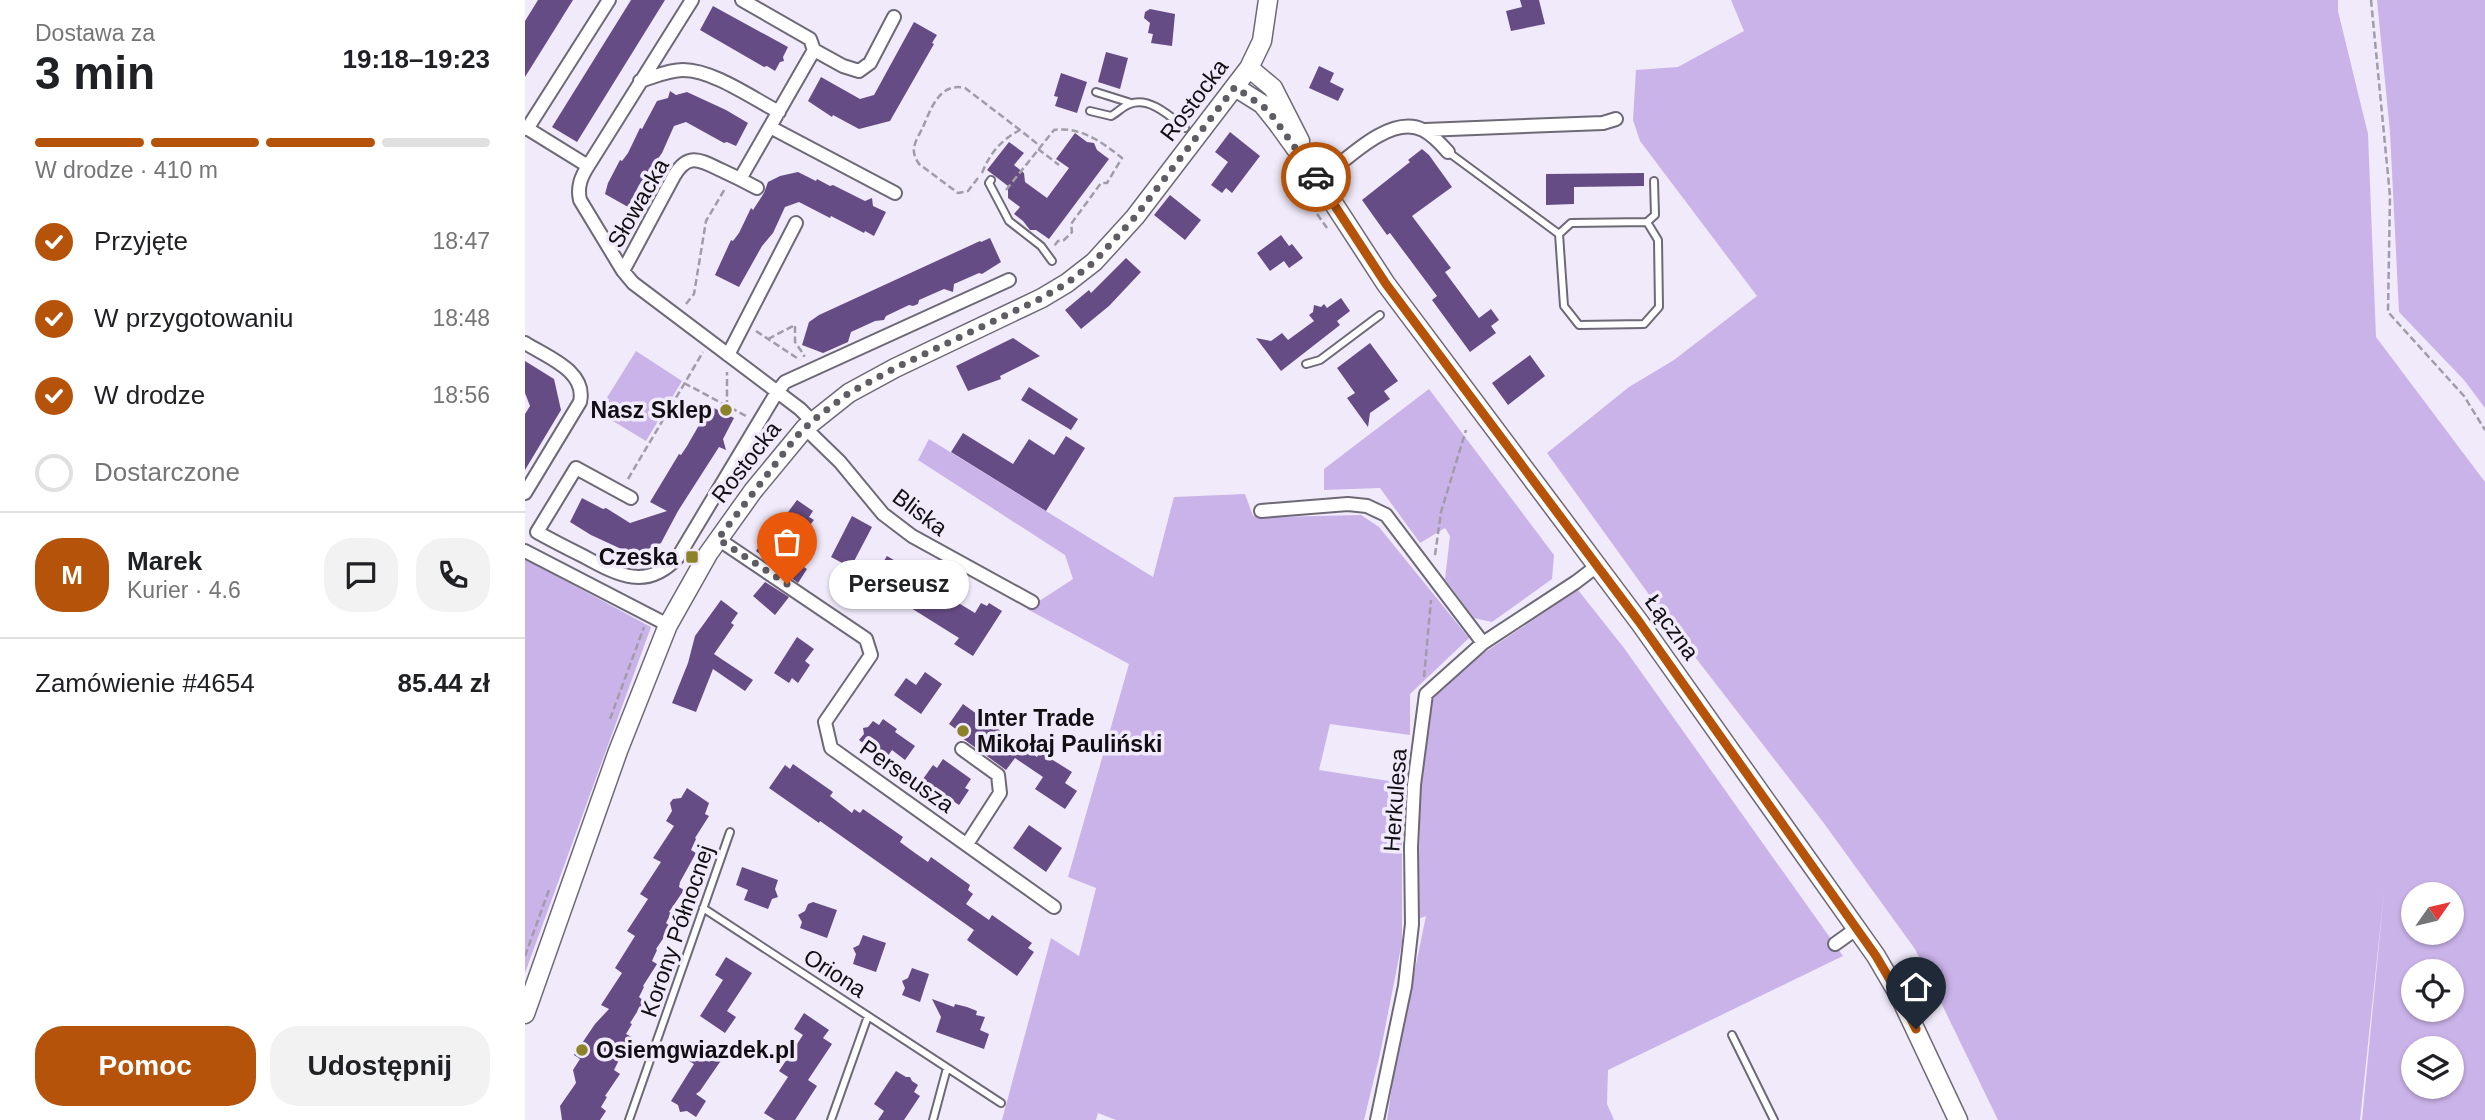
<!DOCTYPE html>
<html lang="pl">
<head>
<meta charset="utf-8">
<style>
	body { margin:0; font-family:Helvetica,sans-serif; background:#f2f2f2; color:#202124; height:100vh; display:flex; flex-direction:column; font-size:26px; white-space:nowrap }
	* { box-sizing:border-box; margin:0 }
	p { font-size:23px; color:#757577 }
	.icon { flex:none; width:38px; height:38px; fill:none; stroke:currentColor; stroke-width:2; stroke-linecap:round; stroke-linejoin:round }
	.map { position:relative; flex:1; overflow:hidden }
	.panel { display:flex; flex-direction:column; background:#fff; width:525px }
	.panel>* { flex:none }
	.needle { width:46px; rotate:56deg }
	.tools { position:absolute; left:1876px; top:882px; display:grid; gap:14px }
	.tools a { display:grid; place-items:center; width:63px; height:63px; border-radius:50%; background:#fff; box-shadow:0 2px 5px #0004; font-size:35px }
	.pin { position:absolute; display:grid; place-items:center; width:60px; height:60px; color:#fff; margin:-72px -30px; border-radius:50% 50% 50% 0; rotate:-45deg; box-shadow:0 0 7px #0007 }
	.pin .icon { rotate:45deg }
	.courier { position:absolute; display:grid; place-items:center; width:70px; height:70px; margin:-35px; border:5px solid #b45309; border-radius:50%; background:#fff; color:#222; box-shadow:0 2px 9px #0007 }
	.bubble { position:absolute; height:49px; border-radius:24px; background:#fff; box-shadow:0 2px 5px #0004; font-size:23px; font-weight:700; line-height:49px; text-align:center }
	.head em { font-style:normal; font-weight:700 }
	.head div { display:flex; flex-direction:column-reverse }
	.head { display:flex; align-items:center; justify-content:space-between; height:119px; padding:0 35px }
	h1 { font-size:46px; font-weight:700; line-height:52px }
	.bar { display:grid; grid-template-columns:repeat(4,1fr); gap:10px 7px; align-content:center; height:84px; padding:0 35px }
	.bar i { height:9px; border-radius:5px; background:#e0e0e0 }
	.bar .current { background:#b45309 }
	.bar p { grid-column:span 4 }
	.line { display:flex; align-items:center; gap:18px; padding:0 35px; border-top:2px solid #e0e0e0 }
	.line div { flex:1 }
	.round { display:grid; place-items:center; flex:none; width:74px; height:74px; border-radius:28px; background:#f2f2f2 }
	ol { padding:0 35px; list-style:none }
	li { display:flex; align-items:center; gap:21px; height:77px }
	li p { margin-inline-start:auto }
	li .icon { padding:7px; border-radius:50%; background:#b45309; color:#fff; stroke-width:4 }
	li:last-child { color:#757577 }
	li i { width:38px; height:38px; border:4px solid #e0e0e0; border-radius:50% }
	.cta { display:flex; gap:14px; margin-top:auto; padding:14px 35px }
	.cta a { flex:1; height:80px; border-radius:28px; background:#b45309; color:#fff; font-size:28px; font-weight:700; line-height:80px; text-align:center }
	.cta a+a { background:#f2f2f2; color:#202124 }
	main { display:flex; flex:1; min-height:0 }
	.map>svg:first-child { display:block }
</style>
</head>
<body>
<main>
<section class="panel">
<div class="head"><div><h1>3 min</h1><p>Dostawa za</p></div><em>19:18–19:23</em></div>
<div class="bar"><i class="current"></i><i class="current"></i><i class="current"></i><i></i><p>W drodze · 410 m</p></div>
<ol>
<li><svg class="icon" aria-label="check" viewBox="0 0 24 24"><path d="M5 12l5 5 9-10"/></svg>Przyjęte<p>18:47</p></li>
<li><svg class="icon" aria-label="check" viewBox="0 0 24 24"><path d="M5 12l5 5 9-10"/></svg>W przygotowaniu<p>18:48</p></li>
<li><svg class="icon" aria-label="check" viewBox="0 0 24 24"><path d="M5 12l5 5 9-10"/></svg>W drodze<p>18:56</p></li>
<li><i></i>Dostarczone</li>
</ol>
<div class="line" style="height:126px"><b class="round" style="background:#b45309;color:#fff">M</b><div><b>Marek</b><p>Kurier · 4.6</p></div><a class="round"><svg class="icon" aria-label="chat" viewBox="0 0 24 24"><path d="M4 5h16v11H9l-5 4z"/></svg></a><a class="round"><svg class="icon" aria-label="phone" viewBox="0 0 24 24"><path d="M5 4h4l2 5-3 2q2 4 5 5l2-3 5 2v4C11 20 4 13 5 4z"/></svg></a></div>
<div class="line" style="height:91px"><div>Zamówienie #4654</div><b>85.44 zł</b></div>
<div class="cta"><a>Pomoc</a><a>Udostępnij</a></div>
</section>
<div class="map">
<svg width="1960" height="1120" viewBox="0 0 1960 1120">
	<rect width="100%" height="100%" fill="#f0eafa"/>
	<path fill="#cab3e9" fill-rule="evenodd" d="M1206 0H1813V11L1843 134 1851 337 1960 482V1120H1837L1859 892 1835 1120H1473L1390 949 1298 822 1156 639 1022 453 1104 387 1149 360 1232 296 1115 141 1108 120 1111 70 1153 67 1219 31ZM1888 894H1927V933H1888ZM1888 971H1927V1010H1888ZM1888 1048H1927V1087H1888Z
		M1852 0H1960V408L1939 380 1874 312 1865 132Z
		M111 351 157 381 121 441 73 412Z
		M904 389 1029 555 1027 579 967 622 949 618 920 579 925 536 920 528 895 543 855 488 799 490V469Z
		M404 439 628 577 649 497 720 494 728 516 751 517 836 515 854 527 944 638 885 694V735L805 724 794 770 877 783V942L855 1054 839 1120H591L573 1113 571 1120H477L526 938 554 956 571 888 543 877 604 664 502 609 548 579 540 555 393 460Z
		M0 559 126 627 0 973Z
		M1053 590 1099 648 1318 956 1083 1070 1082 1104 1089 1120H862L870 1067 901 916 893 919 895 800 907 698 947 661Z"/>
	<path fill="#664c85" d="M13 0H48L0 77V21Z
		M106 0H140L52 142 27 127Z
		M995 0H1014L1020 24 986 31 981 11 997 7Z
		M188 6 263 47 258 57 259 61 255 62 250 71 242 66 239 67 175 30Z
		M625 9 650 14 647 46 626 43 628 34 623 33 625 23 619 18 620 12Z
		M389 22 412 35 407 43 409 44 365 121 334 129 308 115 307 117 283 101 296 77 335 99 349 95Z
		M581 52 603 58 595 89 573 82Z
		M794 66 809 73 805 82 819 89 813 101 784 88Z
		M536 73 562 82 552 113 530 106 533 97 529 96Z
		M145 91 151 95 162 92 201 110 223 123 211 146 202 142 199 143 161 122 149 126 137 153 114 185 103 207 80 194 83 183 95 160 97 161 103 153 115 128 117 129 132 101 143 98Z
		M705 132 735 156 707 193 701 188 697 193 686 185 703 162 690 152Z
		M550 133 562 142 569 143 572 150 584 159 524 239 511 230H505L498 221 489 214 495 207 483 198V186L462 170 484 142 499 153 489 165 499 173 500 182 522 198 544 168 531 159Z
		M897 149 904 155 927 187 887 216 926 268 920 272 954 318 966 309 974 320 966 326 971 333 945 352 907 300 912 296 865 233 862 235 837 200 885 162 883 160Z
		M273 172 291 181 292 179 305 186 308 185 340 201 347 198 348 206 361 212 349 236 340 231 339 233 306 216 305 218 274 202 260 207 248 233 237 246 214 287 190 275 206 240 208 241 214 233 226 208 228 210 239 193 243 182 255 176Z
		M1119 173V186L1049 187V204L1021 205V174Z
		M645 195 676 220 660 240 629 215Z
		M756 235 764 246 767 244 778 258 764 268 759 261 745 271 732 253Z
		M465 238 476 262 457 274 454 273 429 284 428 292 419 289 394 300 393 304 388 306 384 305 361 316 359 320 350 321 326 332 323 342 298 353 277 345 284 322 294 315 455 241 456 242Z
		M601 258 616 272 584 306 556 329 540 310 564 290 566 293Z
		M816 298 825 311 812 321 815 325 756 371 731 338 746 341 757 333 763 340 789 321 784 315 788 312 789 305 796 307 799 304 802 308Z
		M488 338 515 356 475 376 476 379 443 391 431 366Z
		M845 343 873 381 859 391 865 399 845 413 843 427 822 398 830 393 812 368Z
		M1005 355 1020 376 983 405 967 383Z
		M0 361 29 379 36 410 0 470V414L5 406 0 393Z
		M504 387 553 419 546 430 496 400Z
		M185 406 209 418 198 439 201 450 194 447 153 511 136 543 119 551 105 553 66 535 45 522 57 498 78 509 81 508 105 523 142 511 125 502 154 454 156 455 162 446Z
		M438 433 488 464 504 439 529 455 541 436 560 448 521 511 426 452Z
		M272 500 288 511 284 517 289 520 281 530 276 527 257 553 282 569 273 583 231 551 238 541 241 542Z
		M327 516 347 527 327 565H321L306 557Z
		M362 556 379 566 377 569 450 613 456 603 462 606 464 603 477 611 448 656 429 644 434 638 354 588 358 581 350 575Z
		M240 582 264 597 250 615 228 596Z
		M196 600 213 613 206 623 209 625 189 654 228 680 220 691 188 669 171 712 147 703 163 663 170 636Z
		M272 637 289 649 280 661 285 665 273 683 267 678 264 683 249 673Z
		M400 672 417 684 396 714 369 695 381 678 391 685Z
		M438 704 512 757 515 752 547 772 540 783 552 791 540 809 510 789 518 777 490 758 481 770 433 735 432 730 424 724Z
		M358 719 372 729 370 732 390 746 380 760 367 750 360 760 349 748 344 747 334 740 339 734 338 728 343 727 348 721 354 725Z
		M418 759 446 779 440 788 444 790 434 805 422 797 419 801 406 791 409 787 398 779 408 765 412 768Z
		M268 764 308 792 305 796 327 813 329 809 335 813 338 809 378 837 375 842 390 853 403 862 406 857 445 885 443 890 448 894 441 904 464 920 467 915 507 943 503 948 509 952 492 976 442 940 449 930 295 821 294 823 244 788 260 765 265 769Z
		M162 788 184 803 180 814 184 816 170 838 171 839 166 850 171 853 155 882 154 887 159 890 144 912 146 913 141 923 146 927 131 949 132 950 127 961 132 964 118 986 119 987 114 997 119 1001 105 1023 107 1024 101 1034 107 1037 92 1059 94 1060 89 1070 95 1074 80 1096 82 1097 76 1107 81 1111 75 1120H37L35 1106 51 1083 48 1070 55 1059 49 1055 70 1024 84 1009 76 1005 97 973 90 968 110 936 102 931 123 899 115 894 136 862 128 858 149 826 141 821 147 811 145 803 148 799 156 798Z
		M504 825 537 848 521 872 488 848Z
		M217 867 253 880 250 889 253 897 247 899 243 909 219 900 223 890 211 885Z
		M288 902 312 910 302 938 275 928 277 922 273 915 280 911 283 904Z
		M338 935 361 943 351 972 328 964 331 954 328 948 334 945Z
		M201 957 227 973 202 1011 211 1017 200 1033 175 1016 198 980 190 975Z
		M387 968 404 974 395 1002 377 995 380 988 377 981 383 978Z
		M407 999 429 1007 430 1004 442 1007 452 1011 451 1015 460 1017 455 1030 464 1034 459 1049 411 1032 416 1017Z
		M279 1013 304 1030 298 1038 307 1044 283 1080 292 1086 270 1120H250L239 1113 263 1077 254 1071 278 1035 269 1029Z
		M171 1043 197 1059 175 1091 171 1094 181 1101 171 1117 162 1111 155 1112 153 1105 146 1101 169 1064 161 1059Z
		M371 1071 381 1077H385L387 1081 393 1085 389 1092 395 1096 379 1120H353L359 1111 349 1104Z"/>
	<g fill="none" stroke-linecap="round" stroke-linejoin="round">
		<defs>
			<path id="lane" d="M571 92 606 103
				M565 111 586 116C592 113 598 106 605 104 624 96 646 117 660 128
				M923 152 1034 234 1046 223 1122 222
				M466 180 464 183 484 221 516 246 527 261
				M1034 234 1039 306 1054 325 1119 324 1134 307 1133 240 1122 222 1130 215 1129 181
				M781 364 795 360 855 315
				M178 908 476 1103
				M1207 1035 1249 1120
				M104 1120 205 832
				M306 1120 343 1016
				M408 1120 422 1068"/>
			<path id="street" d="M217 0 285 39 289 50 318 66 334 71 345 63 369 17
				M115 81C129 77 143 70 158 70 188 70 227 98 254 112
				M0 127 63 166C56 177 52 187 55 200L98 271 108 283 275 409 287 421
				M245 127 370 193
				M2 129 84 0
				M900 130 1078 123 1091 119
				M63 166 167 0
				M215 179 289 50
				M794 181C819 162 865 113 898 130 908 135 916 144 923 152
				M98 271 149 176C163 152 175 160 196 170 209 176 221 182 232 188
				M0 343C22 357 62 371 55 402L0 493
				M203 355 271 223
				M280 428 315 462 358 514 387 536 507 602
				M106 498 51 468 12 532C28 541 44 549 60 557 93 575 122 591 153 557L252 392 260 382 484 280
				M736 511 823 504 842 506 861 515 958 643
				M193 539 341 639 346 655 300 722 306 748 529 907
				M0 551 143 625
				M437 749 473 775 475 793 442 844
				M1310 944 1331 929
				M852 1120 880 986 887 924 886 847 889 785 901 694 958 643 1051 582 1072 566"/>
			<path id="secondary" d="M724 68 748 88 775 141
				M710 87 737 104 753 124 794 181 861 284 1115 623 1351 956 1375 997 1433 1120
				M0 1014 93 751 143 625 183 554 228 491 280 428 324 393 370 368 517 298 542 283 569 262 610 217 724 68 737 41 743 0"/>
		</defs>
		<use href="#lane" stroke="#6e6976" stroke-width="10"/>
		<use href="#street" stroke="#6e6976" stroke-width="16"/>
		<use href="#secondary" stroke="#6e6976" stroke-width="21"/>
		<path stroke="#a19ca8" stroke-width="2.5" stroke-dasharray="7 3.5" stroke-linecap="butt" d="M1846 0 1865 196 1863 312 1939 396 1960 430
			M513 149 534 165
			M764 170 766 177 802 228
			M457 173C465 153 476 140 495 130L515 146
			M453 178 443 191 433 193 394 164C391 159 388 154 389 148 390 141 395 133 398 127 406 108 415 82 440 88L495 130
			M481 190 529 130C555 126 577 142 597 158L582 183H576L546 224 547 232 539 240 533 241 529 246
			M161 304 169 294 181 221 201 187
			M231 331 275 360
			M243 339 270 325V342L279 355V357
			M159 383 221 416
			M202 407V372
			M103 479 178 352
			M910 555 916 512 941 430
			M899 677 906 600
			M85 719 119 627
			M0 956 25 887"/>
		<use href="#lane" stroke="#fff" stroke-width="6"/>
		<use href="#street" stroke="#fff" stroke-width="12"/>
		<use href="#secondary" stroke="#fff" stroke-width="18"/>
	</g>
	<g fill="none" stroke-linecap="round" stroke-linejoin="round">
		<path stroke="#5f5c64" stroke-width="7" stroke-dasharray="0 12.6" d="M262 584 193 539 271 437 287 421 324 393 370 368 517 298 542 283 569 262 610 217 710 87 743 110 791 177"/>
		<path stroke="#b45309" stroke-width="9" d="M791 177 861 284 1115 623 1351 956 1375 997 1391 1029"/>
	</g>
	<g fill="#8c8229" stroke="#f0eafa" stroke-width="2.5">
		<circle cx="201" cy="410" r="7"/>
		<rect x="160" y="550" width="14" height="14" rx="3.5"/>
		<circle cx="438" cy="731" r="7"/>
		<circle cx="57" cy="1050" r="7"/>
	</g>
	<g text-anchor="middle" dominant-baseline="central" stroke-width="7" stroke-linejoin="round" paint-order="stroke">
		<g font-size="23" fill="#110f14" stroke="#f0eafa">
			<text transform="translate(669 100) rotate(-53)">Rostocka</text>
			<text transform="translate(113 203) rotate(-60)">Słowacka</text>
			<text transform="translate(221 462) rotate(-52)">Rostocka</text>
			<text transform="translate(395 512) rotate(37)">Bliska</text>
			<text transform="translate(1147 627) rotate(54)">Łączna</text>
			<text transform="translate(382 776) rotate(35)">Perseusza</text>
			<text transform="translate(870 800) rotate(-86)">Herkulesa</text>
			<text transform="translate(152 931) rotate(-71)">Korony Północnej</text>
			<text transform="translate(310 973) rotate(33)">Oriona</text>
		</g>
		<g font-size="23" font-weight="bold" fill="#110f14" stroke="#f0eafa" text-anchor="end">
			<text x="187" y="410">Nasz Sklep</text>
			<text x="153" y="557">Czeska</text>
			<text x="452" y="718" text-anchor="start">Inter Trade<tspan x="452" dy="26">Mikołaj Pauliński</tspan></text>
			<text x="71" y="1050" text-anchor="start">Osiemgwiazdek.pl</text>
		</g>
	</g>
</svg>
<div class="tools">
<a><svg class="needle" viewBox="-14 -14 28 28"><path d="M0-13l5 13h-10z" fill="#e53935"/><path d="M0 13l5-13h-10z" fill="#757577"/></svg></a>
<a><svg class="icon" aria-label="locate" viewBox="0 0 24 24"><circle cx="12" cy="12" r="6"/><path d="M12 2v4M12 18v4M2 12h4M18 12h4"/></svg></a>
<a><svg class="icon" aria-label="layers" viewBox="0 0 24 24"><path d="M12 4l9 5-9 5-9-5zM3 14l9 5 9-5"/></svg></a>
</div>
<div class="pin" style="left:262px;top:584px;background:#ea580c"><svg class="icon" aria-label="bag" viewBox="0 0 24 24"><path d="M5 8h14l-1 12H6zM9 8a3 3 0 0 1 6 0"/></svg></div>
<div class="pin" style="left:1391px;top:1029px;background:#1f2937"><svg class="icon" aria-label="home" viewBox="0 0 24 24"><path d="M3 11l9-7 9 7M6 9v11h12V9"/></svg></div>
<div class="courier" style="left:791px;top:177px"><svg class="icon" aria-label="car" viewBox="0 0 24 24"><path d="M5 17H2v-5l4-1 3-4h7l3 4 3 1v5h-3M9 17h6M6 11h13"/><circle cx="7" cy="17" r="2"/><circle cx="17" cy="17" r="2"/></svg></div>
<div class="bubble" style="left:304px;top:560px;width:140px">Perseusz</div>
</div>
</main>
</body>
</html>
